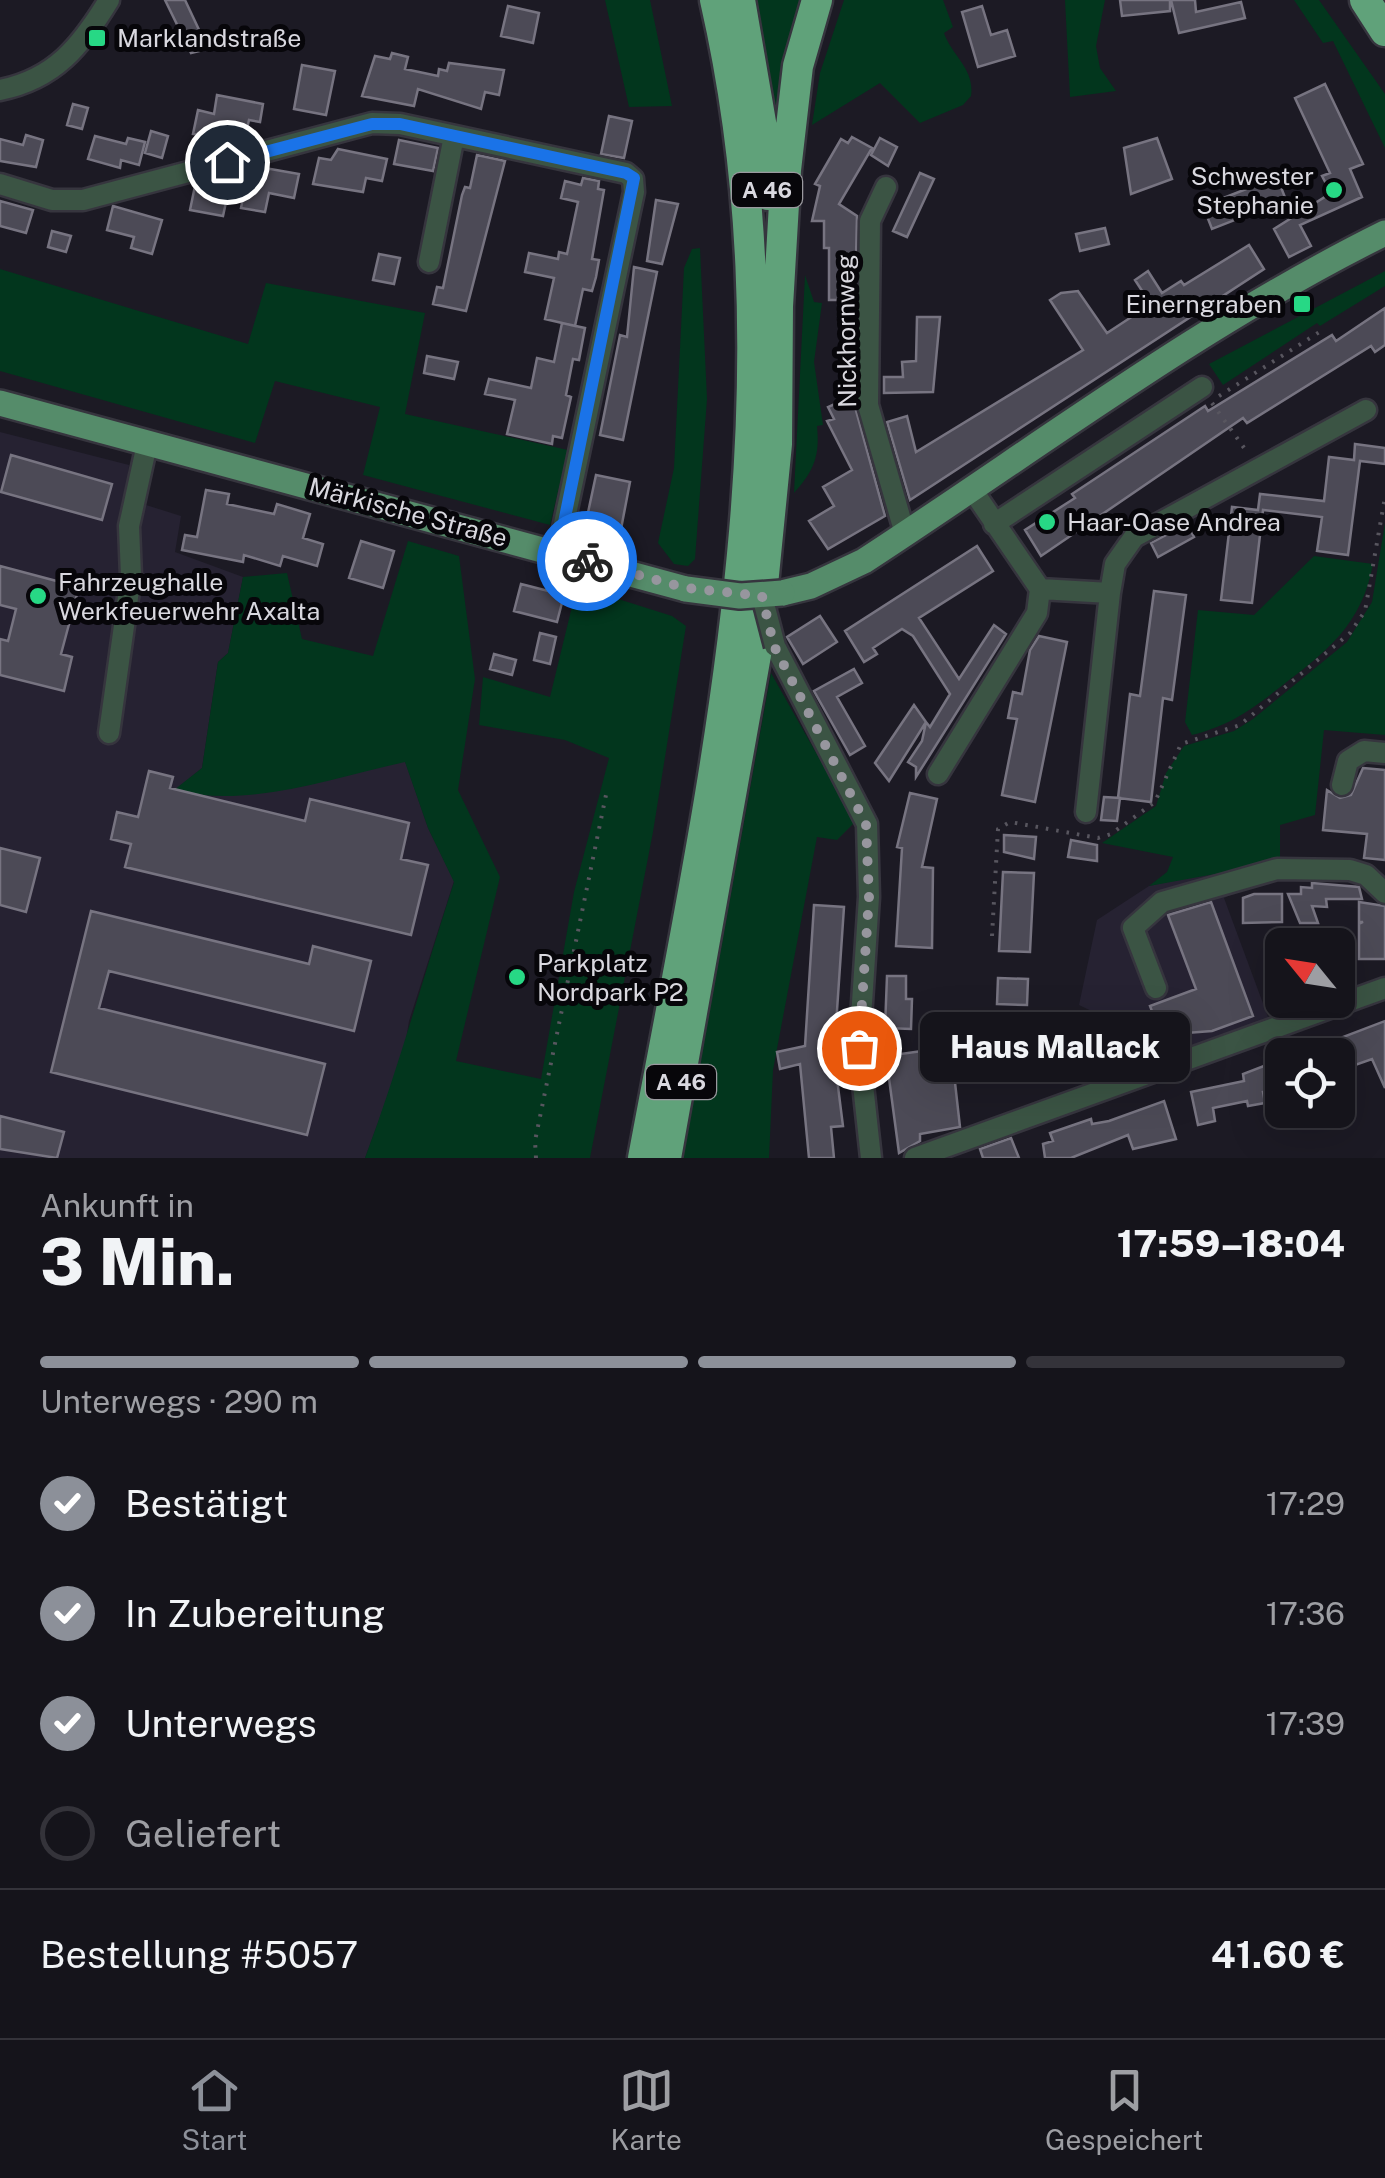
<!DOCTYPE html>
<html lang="de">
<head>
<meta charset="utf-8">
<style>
	body { margin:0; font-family:"Public Sans",sans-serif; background:#1e1d24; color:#f1f3f6; height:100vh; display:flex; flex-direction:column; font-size:38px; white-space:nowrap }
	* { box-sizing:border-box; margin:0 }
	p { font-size:32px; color:#9d9ea3 }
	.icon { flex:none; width:55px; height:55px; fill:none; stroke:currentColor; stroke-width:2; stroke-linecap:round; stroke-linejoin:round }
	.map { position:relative; height:1158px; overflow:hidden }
	.sheet { display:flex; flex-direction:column; background:#15141b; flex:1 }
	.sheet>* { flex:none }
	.needle { width:65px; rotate:300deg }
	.fabs { position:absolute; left:1265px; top:928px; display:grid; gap:20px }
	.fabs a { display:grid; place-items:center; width:90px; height:90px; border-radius:15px; background:#15141b; box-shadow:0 10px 40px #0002,0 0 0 2px #34333a; font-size:50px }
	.pin { position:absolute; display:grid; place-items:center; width:85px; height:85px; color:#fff; margin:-42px; border:5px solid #fff; border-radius:50%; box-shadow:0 2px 10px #0007 }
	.courier { position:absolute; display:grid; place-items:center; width:100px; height:100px; margin:-50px; border:8px solid #1a73e8; border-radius:50%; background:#fff; color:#222; box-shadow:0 2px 12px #0007 }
	.bubble { position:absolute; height:70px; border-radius:15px; background:#15141b; box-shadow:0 10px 40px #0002,0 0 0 2px #34333a; font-size:32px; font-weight:800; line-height:70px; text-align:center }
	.summary em { font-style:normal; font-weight:800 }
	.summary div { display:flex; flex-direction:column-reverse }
	.summary { display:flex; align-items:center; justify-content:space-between; height:170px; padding:0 40px }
	h1 { font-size:65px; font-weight:800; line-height:75px }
	.bar { display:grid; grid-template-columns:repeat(4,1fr); gap:15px 10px; align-content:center; height:120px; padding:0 40px }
	.bar i { height:12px; border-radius:8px; background:#34333a }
	.bar .current { background:#8c9099 }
	.bar p { grid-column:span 4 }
	.line { display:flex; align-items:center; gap:25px; padding:0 40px; border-top:2px solid #34333a }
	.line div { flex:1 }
	ol { padding:0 40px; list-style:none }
	li { display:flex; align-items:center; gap:30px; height:110px }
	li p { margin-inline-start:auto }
	li .icon { padding:10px; border-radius:50%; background:#8c9099; color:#fff; stroke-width:4 }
	li:last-child { color:#9d9ea3 }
	li i { width:55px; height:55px; border:5px solid #34333a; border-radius:50% }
	.tab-bar { display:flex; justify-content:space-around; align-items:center; height:140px; border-top:2px solid #34333a; background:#15141b; font-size:28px; color:#9d9ea3 }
	.tab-bar a { display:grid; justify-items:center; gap:5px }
	.tab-bar .current { color:#8c9099 }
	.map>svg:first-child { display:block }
</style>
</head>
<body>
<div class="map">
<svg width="1385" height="1158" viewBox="0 0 1385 1158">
	<rect width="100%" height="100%" fill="#1c1a24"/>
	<path fill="#262232" d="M0 432 129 465 127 499 181 516 175 552 243 577 228 653 218 662 202 768 175 790 264 793 405 761 428 828 454 881 409 1021 404 1052 365 1158H0Z
		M1280 857 1283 871 1224 898 1271 1025 1158 1068 1106 1018 1079 1005 1097 920 1149 886Z"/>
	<path fill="#02361d" d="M605 0H650L672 106 629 107Z
		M747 0H809L777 148Z
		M844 0H943L953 27 944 33C952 56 975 69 971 96L963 105 920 123 880 83 812 125 820 73Z
		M1065 0H1105L1096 46 1100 68 1116 91 1070 97Z
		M1294 0H1319L1385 94V148L1333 41 1323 43Z
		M700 248 707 399 695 559 688 566 674 564 658 543 674 468 684 268 692 249Z
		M0 269 248 344 266 283 425 313 405 414 568 450 550 525 363 475 380 407 275 381 255 443 0 371Z
		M1385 271V286L1320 326 1317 323 1223 385 1209 364Z
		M805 275 814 302 822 303 814 362 823 425 817 426C820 456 814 471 794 493Z
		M1385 523V735L1324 730 1315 815 1280 825V857L1226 872 1149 886 1167 872 1173 857 1102 843 1156 806 1166 773 1184 746 1234 731 1253 719 1347 642 1372 602Z
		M408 541 459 556 475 679 458 790 500 877 456 1061 541 1079 574 892 609 758 565 740 479 725 483 677 550 697 577 586 672 616 686 626 653 832 590 1158H365C399 1067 424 974 454 882L428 828 405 762C331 778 249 809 174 790L202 768 218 662 228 653 243 577 287 573 302 639 373 656Z
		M1314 556 1373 564C1362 625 1326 652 1279 688 1250 711 1228 726 1192 735L1185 722 1198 610 1254 615Z
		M771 673 855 822 837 840 817 837 773 1070 769 1158H683Z"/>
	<path fill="#4c4a56" stroke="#777481" stroke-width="2.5" d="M165 0H185L208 49 191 53Z
		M1120 0H1170V11L1122 16Z
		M1171 0H1195L1196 12 1241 2 1245 18 1179 33Z
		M508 6 539 13 533 43 501 36Z
		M982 6 991 35 1007 30 1015 56 978 67 962 12Z
		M392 53 408 57 405 69 438 76 439 69 447 71 449 63 504 70 499 95 485 92 481 109 418 89 414 106 362 96 375 56 390 59Z
		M302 65 335 71 326 115 294 109Z
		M1325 84 1363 164 1350 169 1362 197 1300 225 1311 246 1289 257 1274 229 1331 193 1322 176 1330 173 1295 98Z
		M217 95 263 104 260 122 249 120 244 141 193 134 198 110 214 114Z
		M73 104 88 108 82 129 67 125Z
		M609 116 632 121 624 158 601 154Z
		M151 131 168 136 162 158 145 153Z
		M26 135 43 140 36 167 0 161V139L23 145Z
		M95 136 126 144 128 138 145 142 139 165 121 160 120 168 88 159Z
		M852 137 872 148 839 204 857 216 855 300H829V248H824V221H812L820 186 815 184 841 139 848 143Z
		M880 138 897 147 888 166 871 155Z
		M1157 138 1172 179 1131 194 1124 148Z
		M399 140 438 148 433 171 394 164Z
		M338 149 387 159 382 181 366 178 363 192 313 184 319 158 331 160Z
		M477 155 505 161 466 311 433 304 437 287 443 288 462 195 465 187 470 188Z
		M259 167 299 174 294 198 269 193 265 212 241 208 248 173 258 175Z
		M920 173 934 179 907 237 893 231Z
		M1277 177 1286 200 1212 229 1203 206Z
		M583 178 599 181 598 189 604 190 592 259 599 260 596 277 592 291 583 289 575 326 545 319 554 278 525 272 529 253 558 259 559 252 567 254 578 202 561 198 565 181 581 185Z
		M195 186 228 193 223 216 190 210Z
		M656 200 678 204 662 264 647 261Z
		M0 201 33 210 26 233 0 226Z
		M113 206 162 220 152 254 131 248 134 237 107 230Z
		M1105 228 1109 244 1080 251 1076 234Z
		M52 231 71 236 66 252 48 247Z
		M1249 245 1264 269 910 500 887 422 907 416 916 452 1083 350 1050 300 1061 293 1078 291 1107 333 1136 314 1133 310 1148 300 1135 280 1148 271 1162 293 1181 281 1184 285Z
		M379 254 400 258 394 284 373 280Z
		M634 267 657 272 623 440 600 435 620 335 627 337Z
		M1385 308V345L1375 352 1371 346 1247 423 1243 418 1041 556 1025 530 1075 498 1072 494 1205 406 1208 411 1332 335 1336 341Z
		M917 317H940L933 392 884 393V377H903L902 362 916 361Z
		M562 323 585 328 579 360 573 359 566 395 571 397 562 438 553 436 552 444 507 434 515 400 485 394 489 379 531 388 537 358 554 362Z
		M427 356 458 362 454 379 424 373Z
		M852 396 885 516 828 549 809 521 834 506 823 487 852 470 827 421 834 419 828 407Z
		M1355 444 1385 448V464L1360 461 1348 555 1317 551 1322 517 1263 510 1252 603 1221 600 1232 507 1258 510 1260 494 1324 501 1329 457 1354 460Z
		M11 455 112 484 102 520 1 492Z
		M596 475 630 482 621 529 586 522Z
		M206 490 229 494 227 504 274 514 277 504 310 514 303 538 323 544 317 566 283 556 280 566 244 555 243 562 182 550 185 535 197 537Z
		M1187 524 1194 537 1158 557 1151 543Z
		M361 541 394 551 383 588 349 578Z
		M977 546 993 571 919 618 959 679 994 625 1006 634 916 777V767L908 762 922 741 926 722 930 727 950 694 913 636 902 629 873 648 877 654 864 662 845 631Z
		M0 566 79 587 61 654 72 657 64 691 0 675V639L8 641 16 609 0 605Z
		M521 584 564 595 557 622 514 611Z
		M1154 591 1186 595 1172 700 1163 698 1151 802 1118 798 1130 694 1140 696Z
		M820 616 837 642 803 664 787 637Z
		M540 633 556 637 550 664 534 660Z
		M1039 636 1067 642 1035 802 1002 795 1017 719 1008 718 1013 692 1022 694 1030 650Z
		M494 654 516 660 512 675 490 669Z
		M854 669 862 683 837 697 865 746 850 755 814 691Z
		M914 705 926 722 889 781 875 763Z
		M1363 768 1385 770V860L1364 858 1367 834 1323 830 1327 790 1340 798 1351 795Z
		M149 771 173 777 170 788 305 821 310 799 409 823 401 859 428 865 411 935 125 867 131 844 111 839 117 812 138 817Z
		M910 793 937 799 922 867 933 868 932 948 896 946 902 848 897 847Z
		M1104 797 1120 798 1117 821 1101 820Z
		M1004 835 1036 837 1034 859 1004 852Z
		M1071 840 1097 845V861L1068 857Z
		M0 848 40 858 26 912 0 905Z
		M1003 872 1034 873 1030 952 999 951Z
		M1312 883 1359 887 1362 899H1326L1327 907 1312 906 1318 923H1300L1288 894H1301V887L1312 888Z
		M1254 894H1282V922L1243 923V898Z
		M1211 902 1253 1016 1212 1031 1161 1035 1150 1006 1196 989 1168 915Z
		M1359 902 1385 906V959H1359V924L1363 922H1359Z
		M814 905 844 907 834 1055 843 1126 831 1127 834 1158H809L800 1064 780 1069 777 1052 805 1046Z
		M91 911 309 964 313 946 371 961 354 1031 109 971 99 1008 325 1064 307 1135 51 1072Z
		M887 976H906V999H912L911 1029 885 1028Z
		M998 978 1028 979 1027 1005 997 1004Z
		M1091 1018 1096 1032 1108 1020 1120 1032 1115 1037 1125 1067 1110 1073 1102 1048 1025 1072 1015 1042Z
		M1385 1021V1088L1372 1059 1338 1071V1055H1296Z
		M951 1047 960 1127 920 1134V1141L899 1153 886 1056Z
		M1282 1059V1088L1263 1092 1265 1103 1248 1106 1247 1101 1213 1108 1215 1121 1198 1125 1191 1092 1244 1081 1243 1074Z
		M1164 1101 1176 1139 1133 1149 1128 1135 1071 1158H1045L1043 1144 1053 1141 1050 1133 1091 1119 1092 1124 1109 1121Z
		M0 1116 64 1132 57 1158 0 1149Z
		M1011 1138 1019 1158H983L980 1149Z"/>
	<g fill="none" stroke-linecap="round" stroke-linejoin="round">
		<defs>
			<path id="minor" d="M0 90C55 79 81 46 109 0
				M0 184 52 200H83L372 123 400 124 626 173 633 179 634 192 558 552
				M886 187 870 221 868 405 905 534
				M429 262 454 136
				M994 524 1202 387
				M1040 589 1110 593 1115 564 1134 537 1366 410
				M775 646 867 824 869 897 859 1048 871 1158
				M109 733 131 576 129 526 147 444
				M938 774 1037 613 1040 589 971 488
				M1342 785 1348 761 1364 751 1385 753
				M1086 812 1110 593
				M1156 988 1133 928 1162 902 1277 869 1350 870 1366 875 1385 893
				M915 1158 1385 988"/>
			<path id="major" d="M0 403 686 589
				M782 593 811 586 864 561C1036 449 1201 324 1385 233"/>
			<path id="highway" d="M740 0 767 157 768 195
				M1365 0 1385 31
				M643 1158C715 773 804 390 715 0
				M666 1158 756 655 777 444 778 306 786 170 798 66 817 0"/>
		</defs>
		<use href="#minor" stroke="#36353e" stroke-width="25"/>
		<use href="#major" stroke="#36353e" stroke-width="30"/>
		<use href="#highway" stroke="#36353e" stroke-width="35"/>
		<path stroke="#58565f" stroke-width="4" stroke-dasharray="2.5 8" stroke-linecap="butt" d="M1219 396 1321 331
			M1212 403 1247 452
			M992 936 998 829 1010 822 1098 838 1111 834 1155 802 1181 744 1240 725 1350 633 1365 611 1385 497
			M536 1158 535 1141 607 790"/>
		<use href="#minor" stroke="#3b5444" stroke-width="20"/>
		<use href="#major" stroke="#558c6a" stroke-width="25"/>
		<use href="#highway" stroke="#60a27a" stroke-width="30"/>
		<defs>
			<path id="minor-bridge" d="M762 596 775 646"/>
			<path id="major-bridge" d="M686 589 740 596 782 593"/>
		</defs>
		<use href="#minor-bridge" stroke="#36353e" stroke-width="25" stroke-linecap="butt"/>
		<use href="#major-bridge" stroke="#36353e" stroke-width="30" stroke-linecap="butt"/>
		<use href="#minor-bridge" stroke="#3b5444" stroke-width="20"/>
		<use href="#major-bridge" stroke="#558c6a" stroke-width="25"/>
	</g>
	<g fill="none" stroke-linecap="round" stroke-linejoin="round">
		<path stroke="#97969e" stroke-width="10" stroke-dasharray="0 18" d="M587 561 686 588 762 596 774 646 866 824 869 897 859 1048"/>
		<path stroke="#1a73e8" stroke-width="12" d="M227 162 372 124H400L626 173 634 178 558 552 587 561"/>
	</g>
	<g fill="#27d885" stroke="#07060a" stroke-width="4">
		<rect x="87" y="28" width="20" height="20" rx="5"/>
		<circle cx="1334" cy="190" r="10"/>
		<rect x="1292" y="294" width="20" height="20" rx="5"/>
		<circle cx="1047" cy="522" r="10"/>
		<circle cx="38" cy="596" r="10"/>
		<circle cx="517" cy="977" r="10"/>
	</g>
	<g text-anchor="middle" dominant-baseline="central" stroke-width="10" stroke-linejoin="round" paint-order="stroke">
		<g fill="#07060a" stroke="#9a999f" stroke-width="2.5">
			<rect x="732" y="173" width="70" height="34" rx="8"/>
			<rect x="646" y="1065" width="70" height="34" rx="8"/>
		</g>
		<g font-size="22" font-weight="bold" fill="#d9d8df">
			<text x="767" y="190">A 46</text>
			<text x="681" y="1082">A 46</text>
		</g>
		<g font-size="25" fill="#d9d8df" stroke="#07060a" text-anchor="start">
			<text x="117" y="38">Marklandstraße</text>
			<text x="1314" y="176" text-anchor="end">Schwester<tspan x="1314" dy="29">Stephanie</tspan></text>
			<text x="1282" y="304" text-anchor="end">Einerngraben</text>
			<text x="1067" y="522">Haar-Oase Andrea</text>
			<text x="58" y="582">Fahrzeughalle<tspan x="58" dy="29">Werkfeuerwehr Axalta</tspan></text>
			<text x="537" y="963">Parkplatz<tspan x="537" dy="29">Nordpark P2</tspan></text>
		</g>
		<g font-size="25" fill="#d9d8df" stroke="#07060a">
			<text transform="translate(846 331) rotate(-91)">Nickhornweg</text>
			<text transform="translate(408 512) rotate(15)">Märkische Straße</text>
		</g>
	</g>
</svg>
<div class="fabs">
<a><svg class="needle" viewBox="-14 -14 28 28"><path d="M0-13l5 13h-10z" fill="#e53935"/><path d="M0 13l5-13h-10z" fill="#9d9ea3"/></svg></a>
<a><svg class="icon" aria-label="locate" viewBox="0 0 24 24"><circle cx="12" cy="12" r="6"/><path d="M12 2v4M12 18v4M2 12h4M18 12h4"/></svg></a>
</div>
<div class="pin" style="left:859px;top:1048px;background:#ea580c"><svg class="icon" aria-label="bag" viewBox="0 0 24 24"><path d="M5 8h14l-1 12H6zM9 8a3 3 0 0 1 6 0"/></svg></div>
<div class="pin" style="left:227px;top:162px;background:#1f2937"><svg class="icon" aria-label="home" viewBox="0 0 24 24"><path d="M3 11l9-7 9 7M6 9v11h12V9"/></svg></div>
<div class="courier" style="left:587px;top:561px"><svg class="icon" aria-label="bike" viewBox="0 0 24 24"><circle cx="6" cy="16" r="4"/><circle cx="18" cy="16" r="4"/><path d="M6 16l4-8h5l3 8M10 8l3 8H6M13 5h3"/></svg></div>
<div class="bubble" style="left:920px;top:1012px;width:270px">Haus Mallack</div>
</div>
<section class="sheet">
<div class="summary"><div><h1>3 Min.</h1><p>Ankunft in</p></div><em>17:59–18:04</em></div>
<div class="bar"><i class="current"></i><i class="current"></i><i class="current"></i><i></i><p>Unterwegs · 290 m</p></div>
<ol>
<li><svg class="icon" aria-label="check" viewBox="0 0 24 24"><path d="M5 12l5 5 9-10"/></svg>Bestätigt<p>17:29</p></li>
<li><svg class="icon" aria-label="check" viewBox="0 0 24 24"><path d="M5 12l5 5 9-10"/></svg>In Zubereitung<p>17:36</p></li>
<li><svg class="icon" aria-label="check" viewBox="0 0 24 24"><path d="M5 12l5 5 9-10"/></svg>Unterwegs<p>17:39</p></li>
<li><i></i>Geliefert</li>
</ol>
<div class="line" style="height:130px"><div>Bestellung #5057</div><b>41.60 €</b></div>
</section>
<nav class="tab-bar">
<a class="current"><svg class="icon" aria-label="home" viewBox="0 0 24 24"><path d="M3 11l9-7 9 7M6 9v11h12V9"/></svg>Start</a>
<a><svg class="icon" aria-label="map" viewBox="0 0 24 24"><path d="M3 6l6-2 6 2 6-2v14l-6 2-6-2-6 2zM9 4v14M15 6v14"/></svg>Karte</a>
<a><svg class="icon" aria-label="saved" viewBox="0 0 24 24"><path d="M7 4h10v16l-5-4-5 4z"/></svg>Gespeichert</a>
</nav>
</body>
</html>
